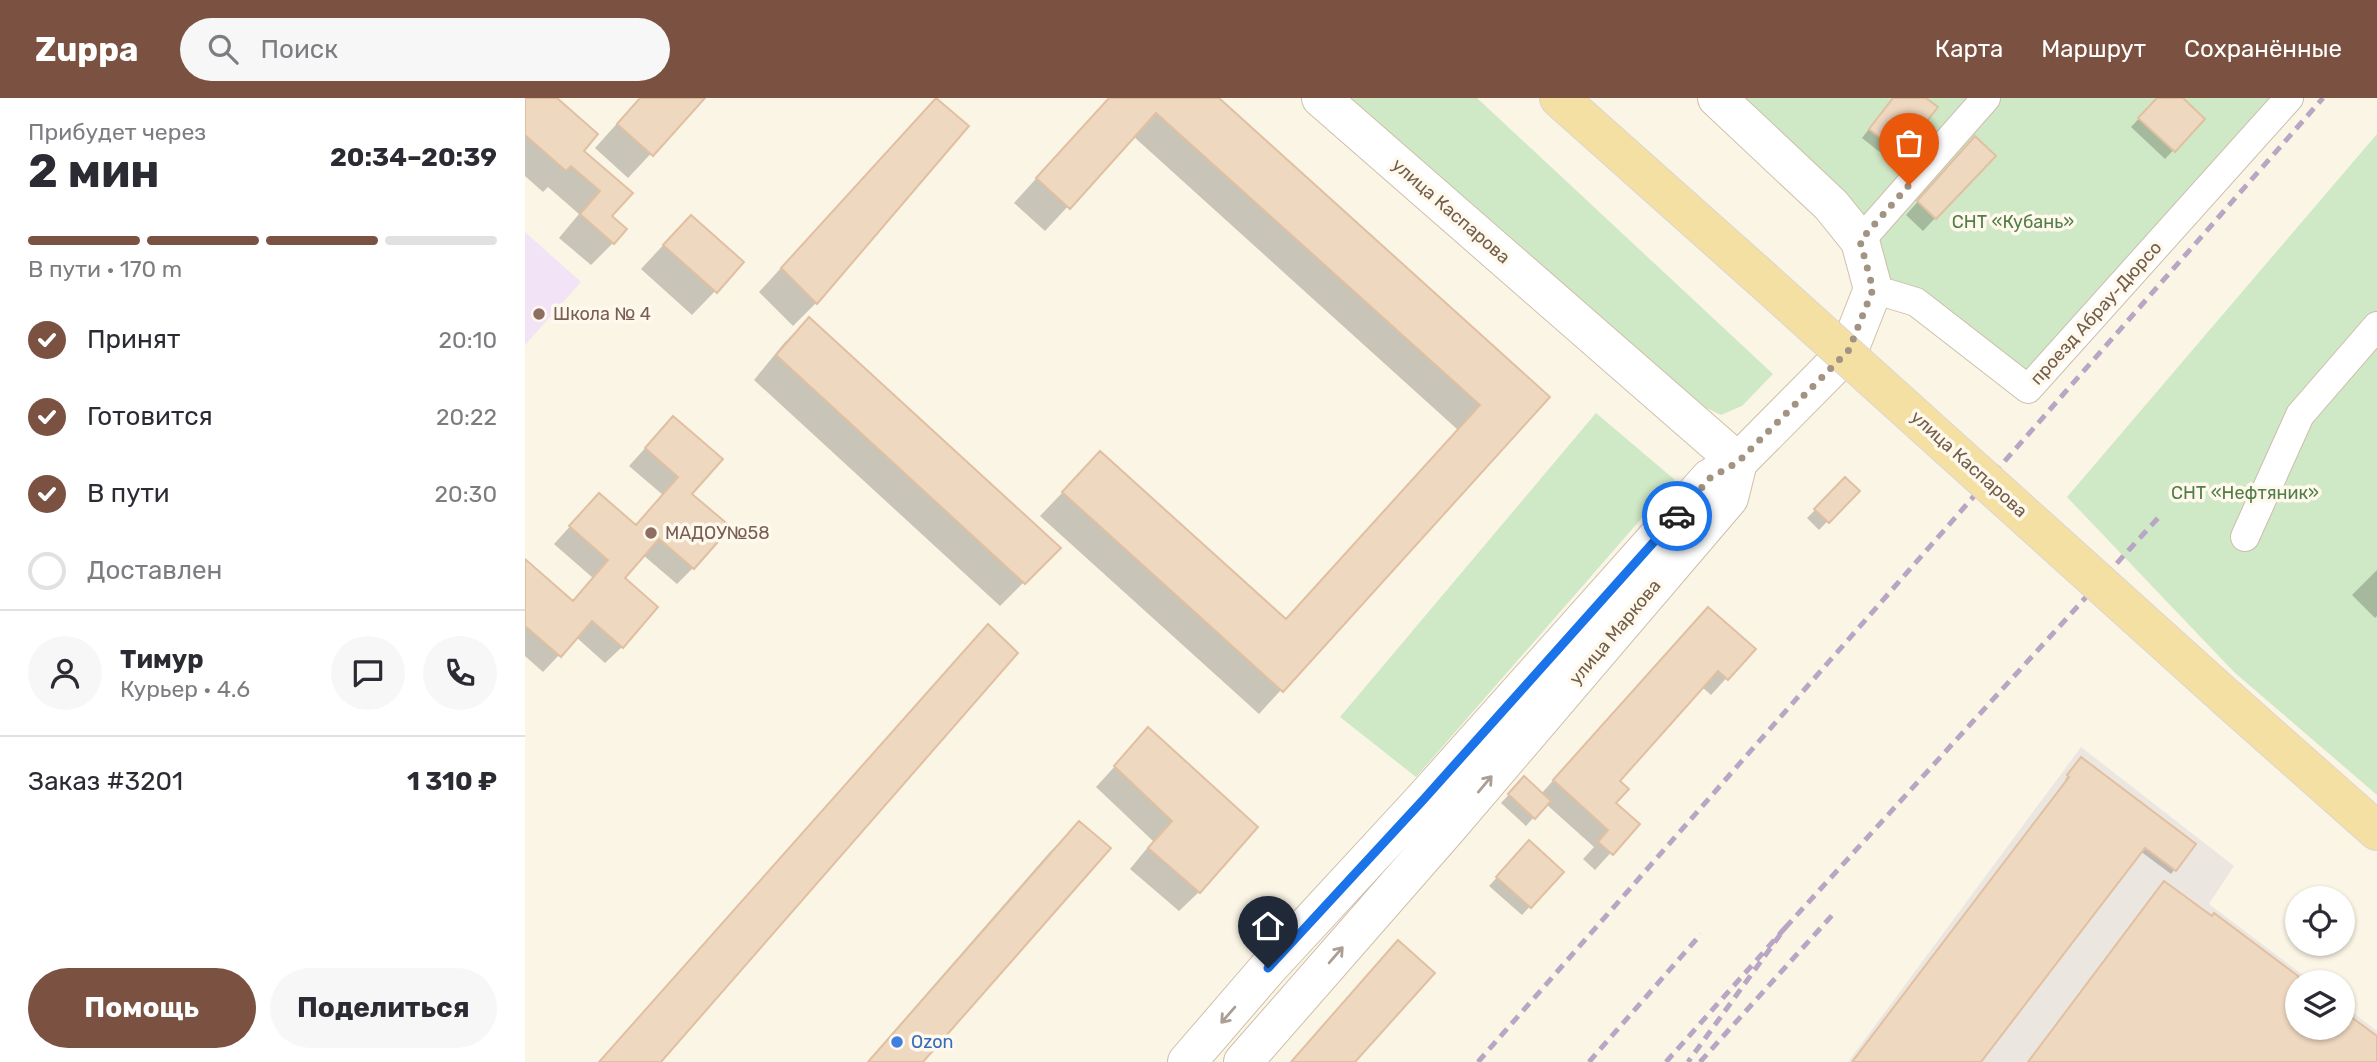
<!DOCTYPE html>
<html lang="ru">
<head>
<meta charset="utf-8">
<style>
	body { margin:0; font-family:Rubik,sans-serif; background:#f7f7f7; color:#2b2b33; height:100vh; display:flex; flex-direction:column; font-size:26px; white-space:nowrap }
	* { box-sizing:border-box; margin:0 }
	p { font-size:23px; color:#7c7c81 }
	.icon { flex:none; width:38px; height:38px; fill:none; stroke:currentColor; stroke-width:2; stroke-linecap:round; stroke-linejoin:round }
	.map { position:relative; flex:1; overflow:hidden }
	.drawer { display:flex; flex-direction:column; background:#fff; width:525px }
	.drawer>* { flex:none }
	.tools { position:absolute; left:1760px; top:788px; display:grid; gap:14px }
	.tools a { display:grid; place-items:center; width:70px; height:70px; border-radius:50%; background:#fff; box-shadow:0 2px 5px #0004; font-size:35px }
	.pin { position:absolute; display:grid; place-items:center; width:60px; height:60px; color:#fff; margin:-72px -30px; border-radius:50% 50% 50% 0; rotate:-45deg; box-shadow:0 0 7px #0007 }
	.pin .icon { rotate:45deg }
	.courier { position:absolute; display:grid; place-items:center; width:70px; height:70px; margin:-35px; border:5px solid #1a73e8; border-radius:50%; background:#fff; color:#222; box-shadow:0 2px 9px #0007 }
	.summary em { font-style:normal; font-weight:700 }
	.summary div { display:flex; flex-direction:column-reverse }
	.summary { display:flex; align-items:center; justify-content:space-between; height:119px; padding:0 28px }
	h1 { font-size:46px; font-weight:700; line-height:52px }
	.bar { display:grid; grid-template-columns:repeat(4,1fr); gap:10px 7px; align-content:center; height:84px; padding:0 28px }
	.bar i { height:9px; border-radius:5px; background:#e1e1e2 }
	.bar .active { background:#7b5241 }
	.bar p { grid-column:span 4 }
	.line { display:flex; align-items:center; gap:18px; padding:0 28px; border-top:2px solid #e1e1e2 }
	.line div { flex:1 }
	.round { display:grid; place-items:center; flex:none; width:74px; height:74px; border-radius:37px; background:#f7f7f7 }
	ol { padding:0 28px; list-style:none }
	li { display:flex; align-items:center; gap:21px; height:77px }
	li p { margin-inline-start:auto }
	li .icon { padding:7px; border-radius:50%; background:#7b5241; color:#fff; stroke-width:4 }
	li:last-child { color:#7c7c81 }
	li i { width:38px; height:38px; border:4px solid #e1e1e2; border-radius:50% }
	.cta { display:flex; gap:14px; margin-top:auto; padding:14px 28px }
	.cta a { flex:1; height:80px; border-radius:42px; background:#7b5241; color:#fff; font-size:28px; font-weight:700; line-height:80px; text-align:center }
	.cta a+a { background:#f7f7f7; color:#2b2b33 }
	header { display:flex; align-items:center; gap:42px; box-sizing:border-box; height:98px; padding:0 35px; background:#7b5241; color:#fff }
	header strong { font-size:33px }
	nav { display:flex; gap:38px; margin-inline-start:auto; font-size:24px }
	.search { width:490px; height:63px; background:#f7f7f7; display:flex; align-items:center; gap:18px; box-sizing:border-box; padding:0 24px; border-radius:38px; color:#7c7c81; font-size:26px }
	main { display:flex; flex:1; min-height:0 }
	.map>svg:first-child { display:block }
</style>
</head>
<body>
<header>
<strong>Zuppa</strong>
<div class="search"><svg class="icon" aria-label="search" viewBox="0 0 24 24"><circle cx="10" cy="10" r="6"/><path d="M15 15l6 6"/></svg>Поиск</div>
<nav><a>Карта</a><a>Маршрут</a><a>Сохранённые</a></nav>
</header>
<main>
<section class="drawer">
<div class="summary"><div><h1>2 мин</h1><p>Прибудет через</p></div><em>20:34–20:39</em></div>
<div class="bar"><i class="active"></i><i class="active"></i><i class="active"></i><i></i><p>В пути · 170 m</p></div>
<ol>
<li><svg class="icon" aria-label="check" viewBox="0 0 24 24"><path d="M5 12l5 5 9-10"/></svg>Принят<p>20:10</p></li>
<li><svg class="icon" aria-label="check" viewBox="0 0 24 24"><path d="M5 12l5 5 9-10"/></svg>Готовится<p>20:22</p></li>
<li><svg class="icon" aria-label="check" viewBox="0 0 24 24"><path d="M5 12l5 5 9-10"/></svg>В пути<p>20:30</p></li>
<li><i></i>Доставлен</li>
</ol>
<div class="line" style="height:126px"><a class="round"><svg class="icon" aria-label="person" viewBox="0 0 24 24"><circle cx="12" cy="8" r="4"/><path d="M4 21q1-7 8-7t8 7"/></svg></a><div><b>Тимур</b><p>Курьер · 4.6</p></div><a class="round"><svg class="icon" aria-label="chat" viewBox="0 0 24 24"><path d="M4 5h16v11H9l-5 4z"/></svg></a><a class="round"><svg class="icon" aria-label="phone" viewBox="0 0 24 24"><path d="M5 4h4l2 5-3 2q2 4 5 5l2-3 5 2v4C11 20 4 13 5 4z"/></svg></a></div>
<div class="line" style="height:91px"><div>Заказ #3201</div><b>1 310 ₽</b></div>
<div class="cta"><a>Помощь</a><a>Поделиться</a></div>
</section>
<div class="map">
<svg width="1852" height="964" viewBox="0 0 1852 964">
	<rect width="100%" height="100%" fill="#fbf5e6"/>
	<path fill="#ebe7e0" d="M1556 649 1709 768 1684 806 1787 884H1773V929H1818V907L1852 933V964H1323Z"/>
	<path fill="#f2e3f7" d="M0 134 56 184 0 247Z"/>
	<path fill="#cfe8c5" d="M821 0H952L1248 276 1217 308 1196 317 1157 298Z
		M1192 0H1764L1503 291 1348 191 1335 143Z
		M1852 36V697L1709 574 1542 399Z
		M1071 315 1150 382 891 679 815 619Z"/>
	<path fill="#0003" d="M0 0H29L56 54 105 95 85 119 88 145 66 167 34 140 54 116 23 89 18 94 0 78Z
		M115 0H178L103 80 70 50Z
		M584 0H691L1023 299 734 616 515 418 575 355 760 522 933 332 608 38 520 133 489 105Z
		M1368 0H1398L1375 54 1366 63 1337 40Z
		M1633 0H1656L1678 21 1640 61 1606 29Z
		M388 26 291 205 268 228 234 194Z
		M1437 53 1468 58 1398 133 1381 117Z
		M143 142 217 165 167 217 116 171Z
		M284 221 533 450 475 508 229 282 260 244Z
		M132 337 165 396 168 470 152 486 118 457 98 481 97 549 80 565 51 539 18 574 0 558V475L47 504 68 480 29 446 58 414 110 428 138 397 104 368Z
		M1320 382 1332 393 1294 432 1282 420Z
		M1852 472V518L1850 520 1827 497Z
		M1167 527 1228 551 1186 597 1177 589 1092 683 1089 706 1112 726 1070 772 1058 761 1069 749 1021 706 1001 728 976 705 991 689 1016 696Z
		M463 528 134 964H74L440 552Z
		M623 632 674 794 654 813 605 771 628 743 571 689Z
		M1553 665 1669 746 1646 776 1615 753 1455 964H1328L1542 684 1540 682Z
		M554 725 396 964H342L524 755Z
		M996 753 1037 774 997 817 964 788Z
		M860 857 826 964H767L788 940 787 939Z"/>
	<path fill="#efd8c0" stroke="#e0c0a1" stroke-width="2" d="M0 0H32L73 36 59 53 108 95 87 118 102 131 89 146 55 116 75 93 46 68 41 73 0 37Z
		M115 0H180L128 58 92 26Z
		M411 0 444 28 292 206 256 170Z
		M584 0H694L1025 299 758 594 537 394 575 353 761 521 955 307 631 15 545 111 511 80Z
		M1368 0H1401L1413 9 1376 56 1344 31Z
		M1632 0H1658L1680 21 1650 54 1613 20Z
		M1450 38 1471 58 1411 121 1392 103Z
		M166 117 219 164 192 195 138 147Z
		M284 219 536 450 500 486 251 257Z
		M148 318 198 361 167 396 206 429 169 471 134 441 100 480 133 509 98 550 67 523 36 559 0 528V461L48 503 83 462 44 428 74 395 111 427 153 379 120 350Z
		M1320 379 1335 393 1304 425 1289 411Z
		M1183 509 1231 551 1203 582 1193 573 1095 683 1104 691 1091 705 1115 726 1088 757 1073 744 1083 732 1028 682Z
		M463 526 493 555 136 964H74Z
		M623 629 733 729 675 795 623 750 647 723 589 668Z
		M1556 659 1671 746 1651 773 1620 750 1456 964H1327L1544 679 1542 677Z
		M999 678 1026 703 1010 721 983 696Z
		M554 723 586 750 398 964H343Z
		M1004 742 1039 774 1006 810 971 779Z
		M1639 783 1687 818 1689 815 1773 878V929H1818V913L1852 938V964H1503Z
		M873 842 910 875 830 964H766Z"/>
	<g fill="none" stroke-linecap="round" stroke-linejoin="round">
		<defs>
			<path id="street" d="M1335 143 1461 0
				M1348 191 1391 204 1503 291 1764 0
				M1720 439 1775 317 1852 228"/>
			<path id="secondary" d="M796 0 1213 364
				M662 964 743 870 899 701 1185 380 1213 364 1324 252 1348 191 1335 143 1306 107 1192 0
				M718 964 926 726 1204 400 1213 364"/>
			<path id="primary" d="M1034 0 1236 180
				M1703 601 1852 733"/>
		</defs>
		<use href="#street" stroke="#ccbead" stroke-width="30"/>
		<use href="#secondary" stroke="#cebfab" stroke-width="40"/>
		<use href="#primary" stroke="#dbd5d0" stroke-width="40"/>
		<use href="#street" stroke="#fff" stroke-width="28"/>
		<use href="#secondary" stroke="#fff" stroke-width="38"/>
		<use href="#primary" stroke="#f5e0a3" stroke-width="38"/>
		<path stroke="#b9a5c4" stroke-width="5" stroke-dasharray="10 7" stroke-linecap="butt" d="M1260 830 1633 420
			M953 964 1798 0
			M1064 964 1176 836
			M1141 964 1260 830 1163 964
			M1175 964 1310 814"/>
		<defs>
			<path id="primary-bridge" d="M1236 180 1703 601"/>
		</defs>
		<use href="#primary-bridge" stroke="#dbd5d0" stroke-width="40" stroke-linecap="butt"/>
		<use href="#primary-bridge" stroke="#f5e0a3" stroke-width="38"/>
	</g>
	<defs><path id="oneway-shaft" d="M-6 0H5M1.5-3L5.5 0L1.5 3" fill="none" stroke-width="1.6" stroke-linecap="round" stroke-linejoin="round" transform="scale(1.75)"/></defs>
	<g stroke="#ab9e94">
		<use href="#oneway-shaft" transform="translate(960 686) rotate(-50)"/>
		<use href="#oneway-shaft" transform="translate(811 857) rotate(-49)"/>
		<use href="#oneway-shaft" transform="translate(703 917) rotate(131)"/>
	</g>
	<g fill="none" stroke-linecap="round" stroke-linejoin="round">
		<path stroke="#a39382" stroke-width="7" stroke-dasharray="0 12.6" d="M1152 418 1185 380 1213 364 1324 252 1348 191 1335 143 1384 87"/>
		<path stroke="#1a73e8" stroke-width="9" d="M743 870 899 701 1152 418"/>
	</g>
	<g fill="#8d6e63" stroke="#fef9ec" stroke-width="2.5">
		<circle cx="14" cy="216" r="7"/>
		<circle cx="126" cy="435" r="7"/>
	</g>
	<circle fill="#3f7fe0" stroke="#fef9ec" stroke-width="2.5" cx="372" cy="944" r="7"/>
	<g text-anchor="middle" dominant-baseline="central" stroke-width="7" stroke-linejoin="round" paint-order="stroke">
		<g font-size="18" fill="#735e4c" stroke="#fef9ec">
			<text transform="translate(926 113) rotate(41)">улица Каспарова</text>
			<text transform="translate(1571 215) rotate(-48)">проезд Абрау-Дюрсо</text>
			<text transform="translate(1444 366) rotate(42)">улица Каспарова</text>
			<text transform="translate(1090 534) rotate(-50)">улица Маркова</text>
		</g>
		<g font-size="18" fill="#527d48" stroke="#fef9ec">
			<text x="1488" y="124">СНТ «Кубань»</text>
			<text x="1720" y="395">СНТ «Нефтяник»</text>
		</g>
		<g font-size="18" fill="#785e54" stroke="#fef9ec" text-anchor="start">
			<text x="28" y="216">Школа № 4</text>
			<text x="140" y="435">МАДОУ№58</text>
		</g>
		<g font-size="18" fill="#366cbe" stroke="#fef9ec" text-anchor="start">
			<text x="386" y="944">Ozon</text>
		</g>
	</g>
</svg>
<div class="tools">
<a><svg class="icon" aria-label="locate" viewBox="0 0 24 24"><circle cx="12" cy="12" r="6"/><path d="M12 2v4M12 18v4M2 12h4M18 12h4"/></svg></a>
<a><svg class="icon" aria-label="layers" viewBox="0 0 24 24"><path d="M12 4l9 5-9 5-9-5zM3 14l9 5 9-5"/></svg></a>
</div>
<div class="pin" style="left:1384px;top:87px;background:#ea580c"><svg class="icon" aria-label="bag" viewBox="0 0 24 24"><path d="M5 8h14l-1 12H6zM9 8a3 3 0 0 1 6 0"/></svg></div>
<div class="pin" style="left:743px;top:870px;background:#1f2937"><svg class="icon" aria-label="home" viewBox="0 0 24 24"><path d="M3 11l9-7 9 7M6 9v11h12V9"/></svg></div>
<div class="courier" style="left:1152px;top:418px"><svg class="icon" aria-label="car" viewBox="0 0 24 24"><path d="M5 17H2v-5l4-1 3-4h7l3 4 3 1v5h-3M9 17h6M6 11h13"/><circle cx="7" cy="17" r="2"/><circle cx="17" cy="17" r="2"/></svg></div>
</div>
</main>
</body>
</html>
